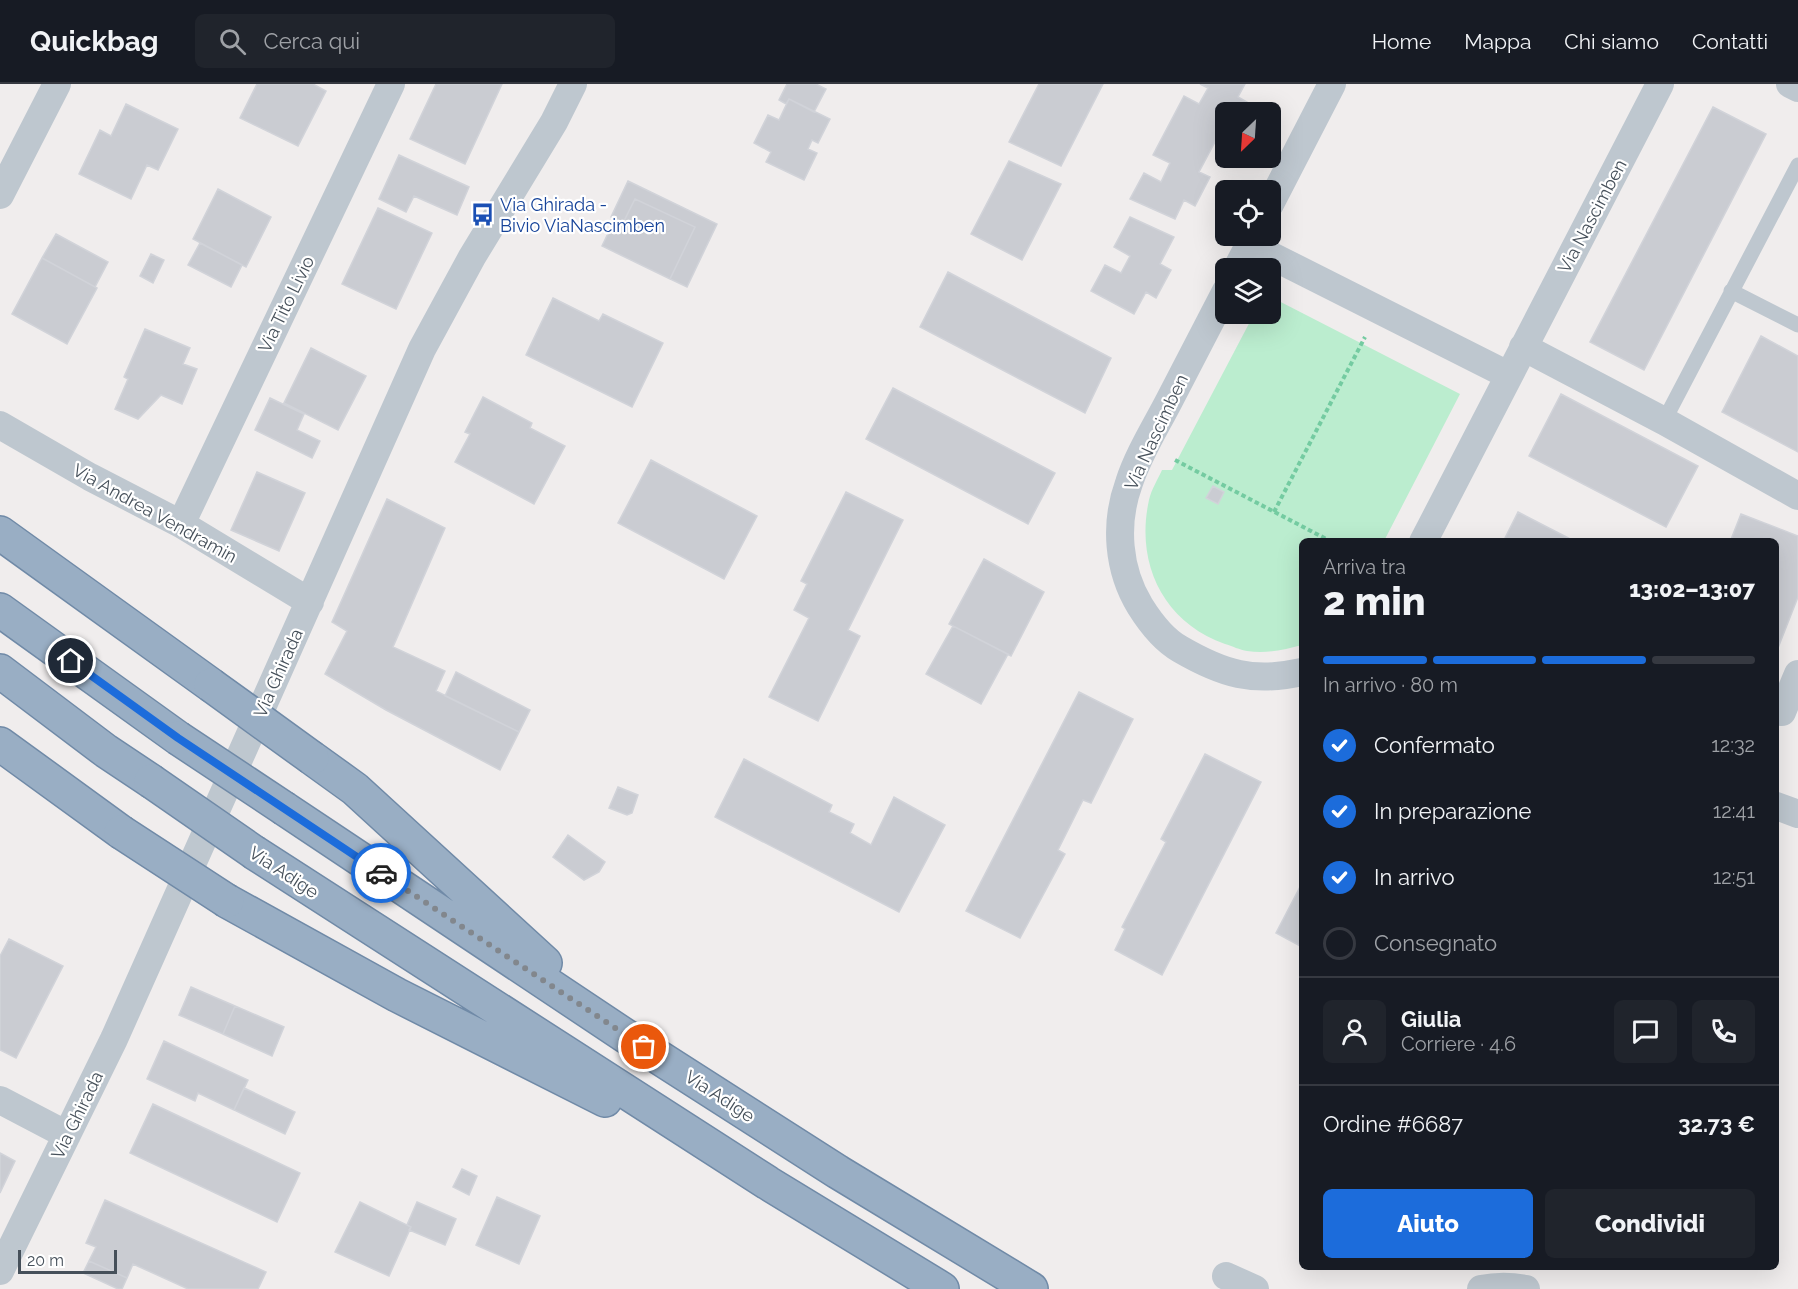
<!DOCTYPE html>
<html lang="it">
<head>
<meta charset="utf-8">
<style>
	body { margin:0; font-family:Raleway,sans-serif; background:#20242c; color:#f1f3f6; height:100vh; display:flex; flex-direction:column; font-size:22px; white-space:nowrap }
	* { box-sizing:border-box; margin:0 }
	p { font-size:20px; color:#9ea1a6 }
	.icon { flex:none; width:33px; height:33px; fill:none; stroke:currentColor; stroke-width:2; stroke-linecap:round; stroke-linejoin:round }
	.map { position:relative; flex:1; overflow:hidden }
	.side { position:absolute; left:1299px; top:454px; width:480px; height:732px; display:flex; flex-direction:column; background:#171b24; border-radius:9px; box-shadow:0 6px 24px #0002 }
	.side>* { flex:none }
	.needle { width:39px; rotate:205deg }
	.fabs { position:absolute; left:1215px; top:18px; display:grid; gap:12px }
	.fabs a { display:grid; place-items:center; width:66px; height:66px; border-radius:9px; background:#171b24; box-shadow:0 6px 24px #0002; font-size:30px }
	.scale { position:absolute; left:18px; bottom:15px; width:99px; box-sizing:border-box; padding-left:6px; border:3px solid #46505a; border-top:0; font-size:16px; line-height:21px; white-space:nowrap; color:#46505a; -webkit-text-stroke:4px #fff; paint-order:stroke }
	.pin { position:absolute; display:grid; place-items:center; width:51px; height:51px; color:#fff; margin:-26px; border:3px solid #fff; border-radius:50%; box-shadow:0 2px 6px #0007 }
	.courier { position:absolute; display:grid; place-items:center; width:60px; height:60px; margin:-30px; border:4px solid #1c6cdb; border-radius:50%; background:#fff; color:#222; box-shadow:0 2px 8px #0007 }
	.overview em { font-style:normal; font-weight:800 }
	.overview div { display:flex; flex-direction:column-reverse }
	.overview { display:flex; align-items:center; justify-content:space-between; height:102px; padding:0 24px }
	h1 { font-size:39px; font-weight:800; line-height:45px }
	.bar { display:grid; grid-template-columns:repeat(4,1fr); gap:9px 6px; align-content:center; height:72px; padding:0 24px }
	.bar i { height:8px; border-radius:4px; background:#363941 }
	.bar .selected { background:#1c6cdb }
	.bar p { grid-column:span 4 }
	.line { display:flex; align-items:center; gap:15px; padding:0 24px; border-top:2px solid #363941 }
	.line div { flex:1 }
	.round { display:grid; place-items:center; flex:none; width:63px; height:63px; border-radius:9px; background:#20242c }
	ol { padding:0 24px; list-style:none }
	li { display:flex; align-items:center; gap:18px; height:66px }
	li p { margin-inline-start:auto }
	li .icon { padding:6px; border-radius:50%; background:#1c6cdb; color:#fff; stroke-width:4 }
	li:last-child { color:#9ea1a6 }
	li i { width:33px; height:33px; border:3px solid #363941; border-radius:50% }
	.button { display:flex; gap:12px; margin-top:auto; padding:12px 24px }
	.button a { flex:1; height:69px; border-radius:9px; background:#1c6cdb; color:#fff; font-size:24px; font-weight:800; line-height:69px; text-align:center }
	.button a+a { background:#20242c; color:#f1f3f6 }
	header { display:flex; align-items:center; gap:36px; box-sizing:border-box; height:84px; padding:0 30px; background:#171b24; border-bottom:2px solid #363941 }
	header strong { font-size:28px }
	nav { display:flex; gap:33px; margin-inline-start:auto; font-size:21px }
	.search { width:420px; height:54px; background:#20242c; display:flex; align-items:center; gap:15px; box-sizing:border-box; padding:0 21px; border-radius:9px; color:#9ea1a6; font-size:22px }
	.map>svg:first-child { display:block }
</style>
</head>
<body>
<header>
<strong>Quickbag</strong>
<div class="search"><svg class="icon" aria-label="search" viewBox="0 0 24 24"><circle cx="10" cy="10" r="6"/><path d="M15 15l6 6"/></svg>Cerca qui</div>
<nav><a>Home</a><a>Mappa</a><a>Chi siamo</a><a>Contatti</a></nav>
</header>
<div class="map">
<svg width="1798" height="1205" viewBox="0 0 1798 1205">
	<rect width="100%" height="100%" fill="#f0eded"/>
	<path fill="#bbedcf" d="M1271 213 1460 310 1384 457 1302 458V561C1284 566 1266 570 1247 567 1240 566 1232 562 1225 560 1163 538 1135 479 1149 416 1151 406 1158 395 1162 386H1172L1254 230H1270Z"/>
	<path fill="#caccd2" stroke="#d1d3d9" stroke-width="1.5" d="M257 0H313L326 7 298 62 240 34Z
		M436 0H502L465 80 410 55Z
		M787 0H816L826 5 814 28 789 15 786 20 779 16Z
		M1039 0H1103L1061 82 1009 58Z
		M1200 0H1245L1238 13 1247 18 1242 28H1226V42L1224 41 1199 88 1210 93 1195 122 1184 116 1175 135 1130 115 1144 89 1161 98 1170 79 1153 71 1184 12 1199 20 1208 4Z
		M789 15 830 35 818 59 812 56 808 65 817 69 804 96 766 78 771 68 754 59 768 31 779 36Z
		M126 20 178 45 158 86 147 81 131 115 79 90 100 46 111 52Z
		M1713 23 1766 50 1644 286 1590 258Z
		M399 71 469 103 457 131 414 112 406 128 379 115Z
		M1009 77 1061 100 1022 176 971 150Z
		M628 97 717 140 687 203 670 195 695 143 635 115 623 139 611 133Z
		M218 105 271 133 246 183 193 155Z
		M635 115 695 143 670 195 602 162 615 135 623 139Z
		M378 124 432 149 396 225 342 200Z
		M1130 133 1174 153 1160 180 1171 186 1156 214 1146 208 1134 230 1091 207 1105 181 1121 189 1130 172 1114 163Z
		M56 150 108 178 95 203 42 174Z
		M200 159 242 181 231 203 188 181Z
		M151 170 164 176 153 199 140 192Z
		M42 174 97 204 67 260 12 230Z
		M948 188 1111 274 1085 329 920 243Z
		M553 214 599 237 603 230 663 259 632 323 526 271Z
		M145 245 190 264 183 280 197 285 182 320 161 311 138 335 115 325 128 295 124 293Z
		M1761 252 1798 272V368L1722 328Z
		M311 264 366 292 338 346 284 319Z
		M893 304 1055 389 1028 440 866 355Z
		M1561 310 1698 382 1666 443 1529 372Z
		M483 313 532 339 530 344 565 362 534 420 455 378 470 350 465 348Z
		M270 314 304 330 297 346 320 357 312 374 255 346Z
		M651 376 757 432 724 495 618 439Z
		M257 388 305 409 279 467 231 446Z
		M1213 402 1224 408 1218 420 1206 414Z
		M846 408 903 436 848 546 860 552 818 637 769 613 809 534 794 526 807 500 801 497Z
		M387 415 445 444 393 563 445 587 436 607 519 648 500 686 386 626 325 590 347 547 332 538Z
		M1518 428 1576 458H1503Z
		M1741 430 1798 452V513L1776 569V458H1730Z
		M984 475 1044 508 1011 572 949 540Z
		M953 542 1008 570 981 620 926 590Z
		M456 588 530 626 519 648 445 612Z
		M1079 608 1133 635 1091 719 1083 716 1058 766 1065 770 1020 854 966 827Z
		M1205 670 1261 698 1162 891 1115 866 1125 845 1122 843 1166 758 1161 755Z
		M744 675 832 721 829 728 854 740 850 749 871 761 894 713 945 741 899 828 715 733Z
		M618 703 638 711 632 729 627 731 609 724Z
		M568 751 605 778 599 788 584 796 553 773Z
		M1302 799V863L1276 849Z
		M9 855 63 882 16 974 0 966V872Z
		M191 903 235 922 223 950 179 931Z
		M235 922 284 943 272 972 223 950Z
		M164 957 248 996 234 1026 198 1009 195 1017 147 995Z
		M244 1004 295 1028 285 1050 234 1026Z
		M153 1020 300 1089 277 1138 130 1069Z
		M0 1069 15 1077 0 1109Z
		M462 1085 477 1092 469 1111 453 1103Z
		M497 1113 540 1132 519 1180 476 1161Z
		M105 1116 266 1188 258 1205H188L133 1180 127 1194 89 1177 96 1163 86 1159Z
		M360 1118 411 1143 389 1192 335 1168Z
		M417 1118 456 1135 445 1161 409 1146 411 1143 407 1141Z
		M89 1177 127 1194 122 1205H118L83 1189Z"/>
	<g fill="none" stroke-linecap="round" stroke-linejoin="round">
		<defs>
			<path id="trunk" d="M0 449 211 601
				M0 526 178 654
				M0 587 106 667 151 697
				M0 660 121 748
				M312 674 355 705 545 879
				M285 725 624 951 838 1088 1031 1205
				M255 769 768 1099 942 1205
				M227 817 397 911 605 1016"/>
		</defs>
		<use href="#trunk" stroke="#708aa7" stroke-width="36"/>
		<path stroke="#74cba1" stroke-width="4" stroke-dasharray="4.5 3" stroke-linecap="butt" d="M1175 376 1332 458
			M1274 428 1365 253"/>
		<path stroke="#bec7cf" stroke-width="15" d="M1731 207 1798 241
			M1664 337 1798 81"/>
		<path stroke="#bec7cf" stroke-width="28" d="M1790 0 1798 4
			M0 111 57 0
			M1270 120 1332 0
			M1250 161 1508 291
			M1237 184 1254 152
			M1226 207C1207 244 1188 280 1169 317 1155 344 1138 371 1129 399 1114 440 1118 486 1140 522 1150 538 1164 556 1180 565 1223 590 1253 599 1302 588
			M1523 263 1664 337 1798 412
			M0 341 90 393 181 440 310 518
			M181 440 391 0
			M1423 458 1660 0
			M1782 628 1798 590
			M1776 722 1798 730
			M0 1016 67 1051
			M0 1187 114 955 422 265 472 173 554 38 573 0
			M1226 1192 1255 1205
			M1481 1205C1496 1202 1511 1202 1526 1205"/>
		<use href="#trunk" stroke="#99aec4" stroke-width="33"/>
		<defs>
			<path id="trunk-bridge" d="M211 601 312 674
				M178 654 285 725
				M151 697 255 769
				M121 748 227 817"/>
		</defs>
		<use href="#trunk-bridge" stroke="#708aa7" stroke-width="36" stroke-linecap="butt"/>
		<use href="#trunk-bridge" stroke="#99aec4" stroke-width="33"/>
	</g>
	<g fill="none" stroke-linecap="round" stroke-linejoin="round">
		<path stroke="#82878d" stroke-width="6" stroke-dasharray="0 10.8" d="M381 789 644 963"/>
		<path stroke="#1c6cdb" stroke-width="8" d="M71 577 178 654 381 789"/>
	</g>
	<defs>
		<symbol id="bus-bare" viewBox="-9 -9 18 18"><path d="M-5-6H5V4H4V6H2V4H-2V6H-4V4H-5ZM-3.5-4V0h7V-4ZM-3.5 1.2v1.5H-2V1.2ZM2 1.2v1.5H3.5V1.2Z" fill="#1a4fb4" stroke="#fff" stroke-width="2.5" paint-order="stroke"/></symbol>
	</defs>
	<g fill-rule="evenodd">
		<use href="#bus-bare" x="466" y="114" width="33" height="33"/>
	</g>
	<g text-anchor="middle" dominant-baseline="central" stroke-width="4.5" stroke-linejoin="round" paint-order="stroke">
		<g font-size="18" fill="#164399" stroke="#fff" text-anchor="start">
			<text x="500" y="120">Via Ghirada -<tspan x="500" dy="21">Bivio ViaNascimben</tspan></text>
		</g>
		<g font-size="18" fill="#46505a" stroke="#fff">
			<text transform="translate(1592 132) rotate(-62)">Via Nascimben</text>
			<text transform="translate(286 220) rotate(-64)">Via Tito Livio</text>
			<text transform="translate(1156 348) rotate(-65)">Via Nascimben</text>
			<text transform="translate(155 429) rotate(29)">Via Andrea Vendramin</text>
			<text transform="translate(278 589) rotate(-66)">Via Ghirada</text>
			<text transform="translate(284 788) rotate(33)">Via Adige</text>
			<text transform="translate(720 1012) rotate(33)">Via Adige</text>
			<text transform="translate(77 1031) rotate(-64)">Via Ghirada</text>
		</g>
	</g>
</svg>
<div class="fabs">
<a><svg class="needle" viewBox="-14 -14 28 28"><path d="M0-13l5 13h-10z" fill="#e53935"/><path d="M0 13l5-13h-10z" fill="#9ea1a6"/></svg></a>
<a><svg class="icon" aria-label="locate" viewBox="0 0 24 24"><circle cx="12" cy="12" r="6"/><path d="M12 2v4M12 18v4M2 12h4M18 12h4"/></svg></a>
<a><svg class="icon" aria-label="layers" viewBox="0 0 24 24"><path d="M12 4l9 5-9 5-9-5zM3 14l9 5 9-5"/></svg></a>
</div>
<div class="scale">20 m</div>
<div class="pin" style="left:644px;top:963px;background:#ea580c"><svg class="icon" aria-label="bag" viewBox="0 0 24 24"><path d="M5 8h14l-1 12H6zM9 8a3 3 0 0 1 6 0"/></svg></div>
<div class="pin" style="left:71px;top:577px;background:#1f2937"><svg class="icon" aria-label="home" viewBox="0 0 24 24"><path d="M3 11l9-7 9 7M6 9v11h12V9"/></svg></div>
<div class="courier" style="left:381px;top:789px"><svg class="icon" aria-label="car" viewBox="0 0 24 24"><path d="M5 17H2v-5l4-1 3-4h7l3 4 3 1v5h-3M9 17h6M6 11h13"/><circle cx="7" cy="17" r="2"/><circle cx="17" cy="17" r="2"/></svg></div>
<section class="side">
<div class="overview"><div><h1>2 min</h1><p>Arriva tra</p></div><em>13:02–13:07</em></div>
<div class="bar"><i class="selected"></i><i class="selected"></i><i class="selected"></i><i></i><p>In arrivo · 80 m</p></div>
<ol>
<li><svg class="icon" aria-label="check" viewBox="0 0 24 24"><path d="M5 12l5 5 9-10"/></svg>Confermato<p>12:32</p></li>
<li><svg class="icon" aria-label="check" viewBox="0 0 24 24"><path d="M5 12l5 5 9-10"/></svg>In preparazione<p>12:41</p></li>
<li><svg class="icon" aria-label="check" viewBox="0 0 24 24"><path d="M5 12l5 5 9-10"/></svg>In arrivo<p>12:51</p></li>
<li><i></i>Consegnato</li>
</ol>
<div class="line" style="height:108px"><a class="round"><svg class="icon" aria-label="person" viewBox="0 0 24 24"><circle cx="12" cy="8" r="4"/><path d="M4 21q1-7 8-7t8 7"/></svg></a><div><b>Giulia</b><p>Corriere · 4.6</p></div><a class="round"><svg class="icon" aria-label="chat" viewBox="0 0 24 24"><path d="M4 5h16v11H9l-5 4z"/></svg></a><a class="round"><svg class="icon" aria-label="phone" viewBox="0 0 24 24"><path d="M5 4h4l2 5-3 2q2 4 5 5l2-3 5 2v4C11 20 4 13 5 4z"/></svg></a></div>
<div class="line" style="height:78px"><div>Ordine #6687</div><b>32.73 €</b></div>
<div class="button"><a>Aiuto</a><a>Condividi</a></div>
</section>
</div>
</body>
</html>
